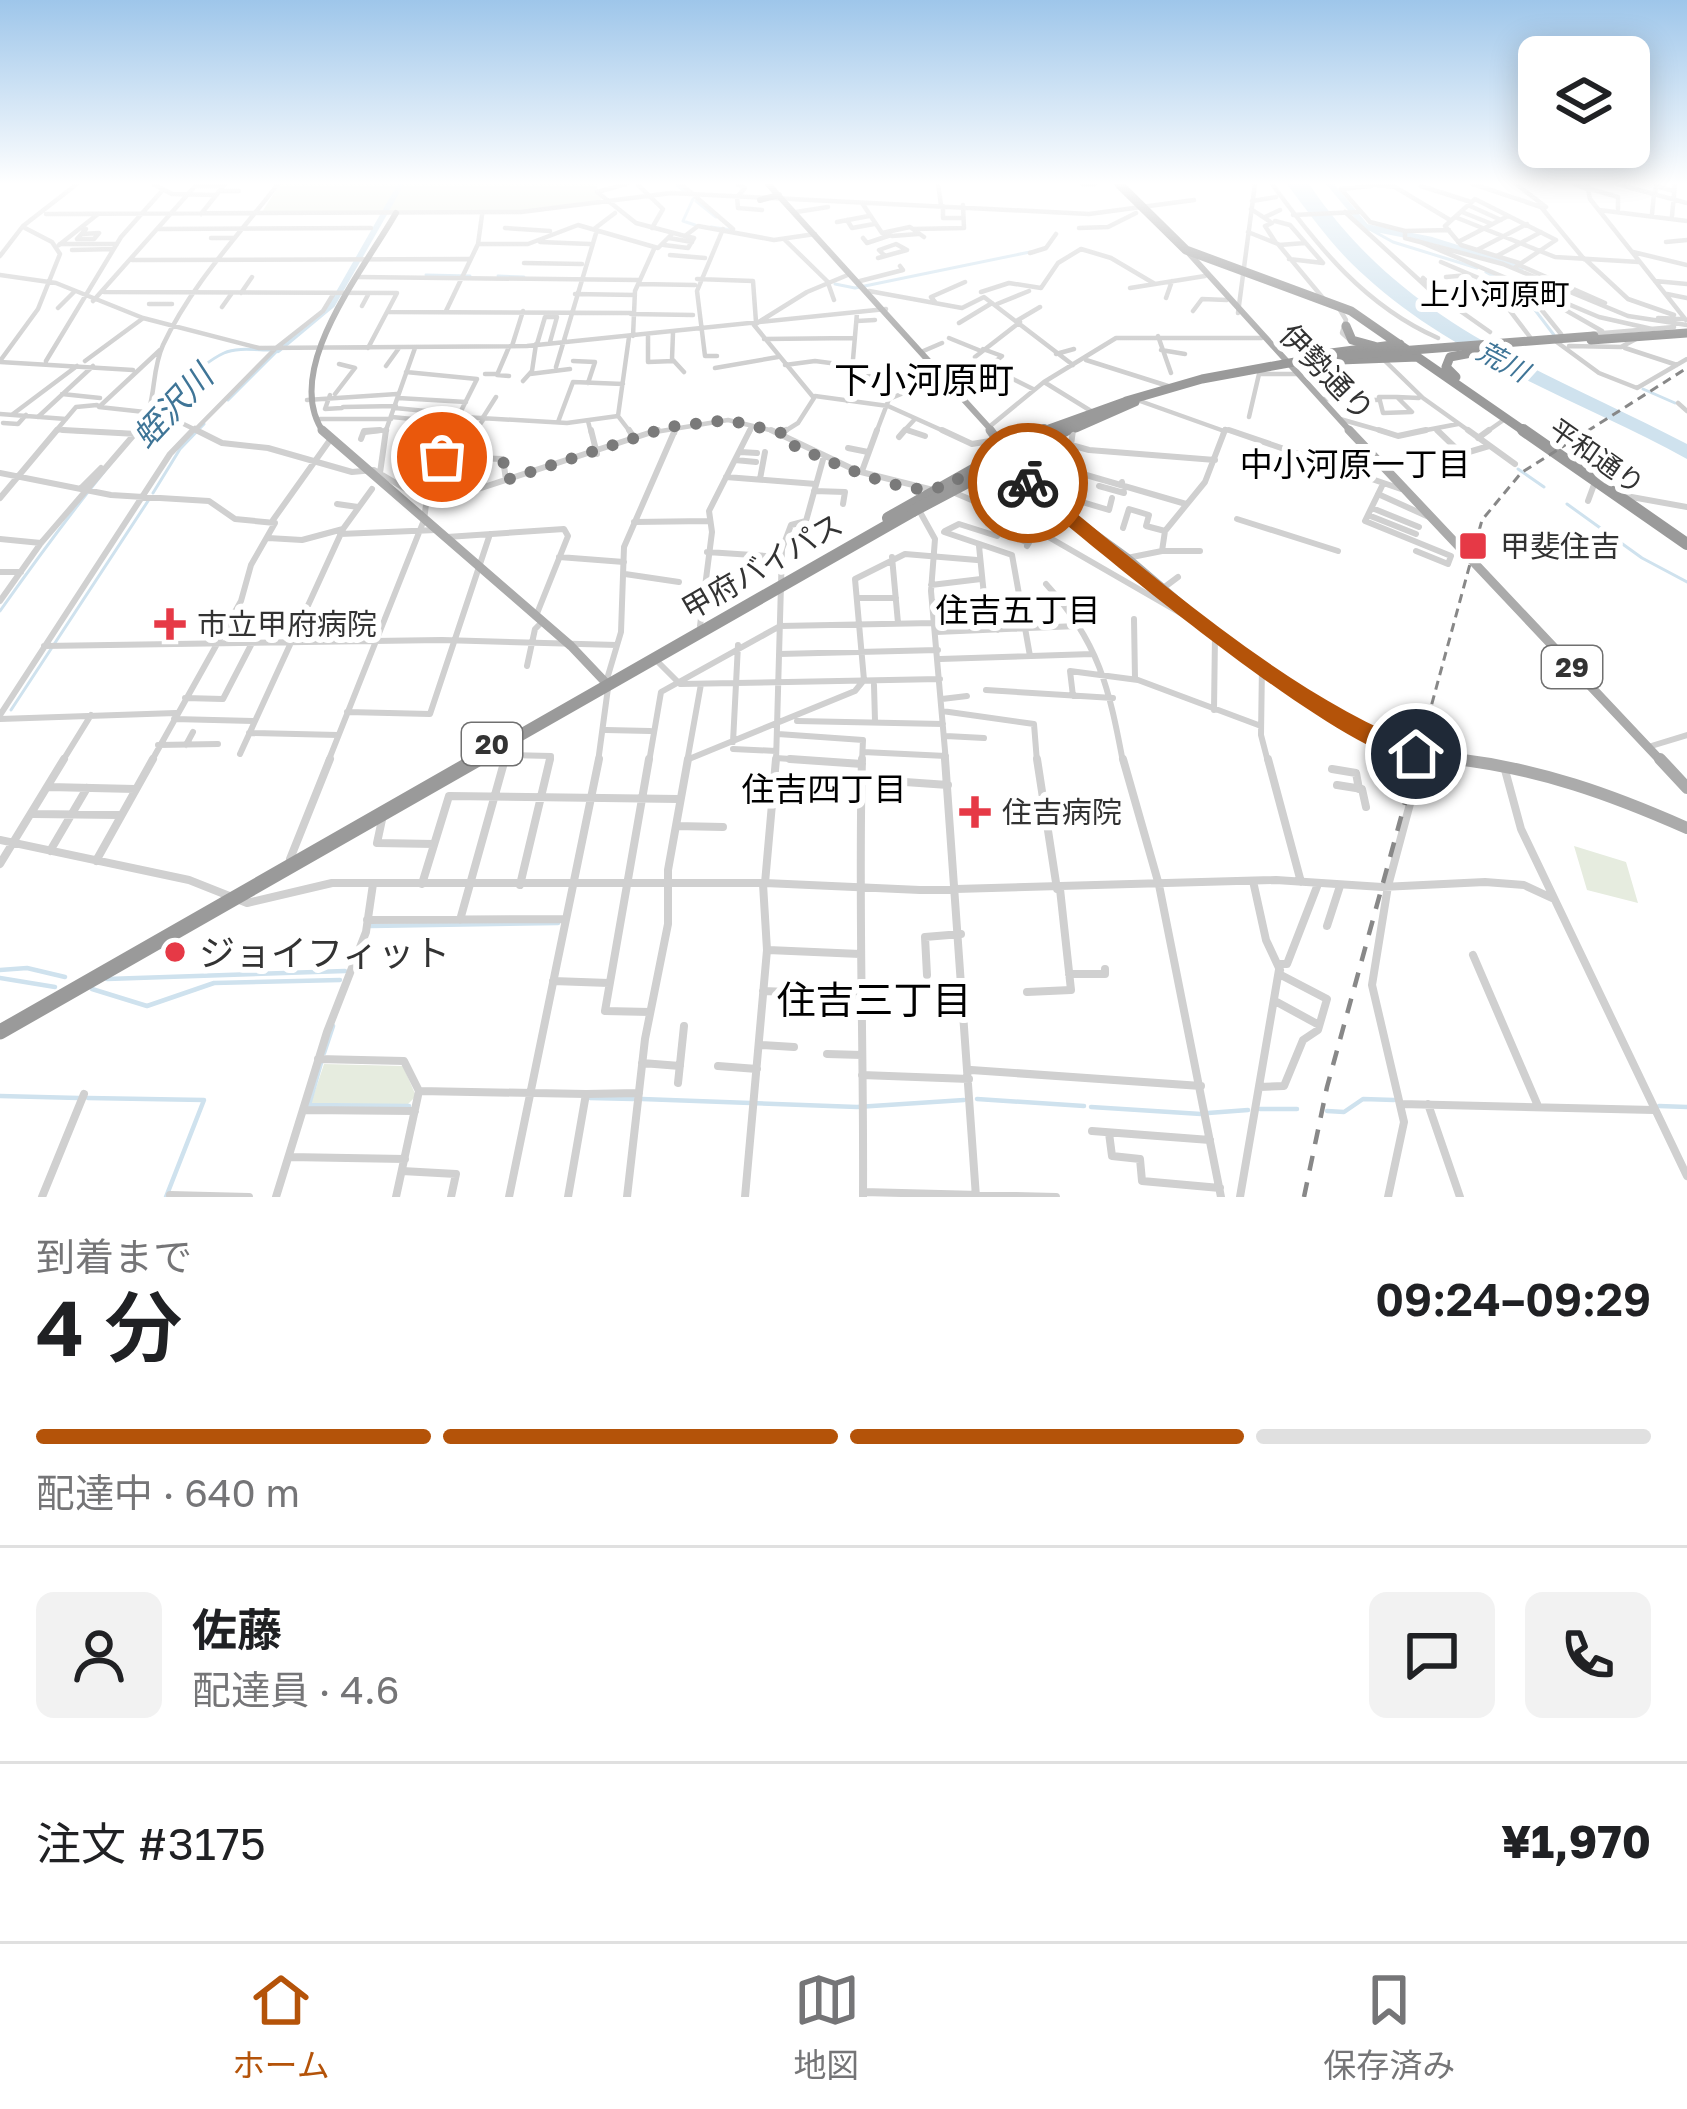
<!DOCTYPE html>
<html lang="ja">
<head>
<meta charset="utf-8">
<style>
	body { margin:0; font-family:"Golos Text","Noto Sans JP",sans-serif; background:#f2f2f2; color:#202124; height:100vh; display:flex; flex-direction:column; font-size:45px; white-space:nowrap }
	* { box-sizing:border-box; margin:0 }
	p { font-size:39px; color:#757577 }
	.icon { flex:none; width:66px; height:66px; fill:none; stroke:currentColor; stroke-width:2; stroke-linecap:round; stroke-linejoin:round }
	.map { position:relative; height:1197px; overflow:hidden }
	.drawer { display:flex; flex-direction:column; background:#fff; flex:1 }
	.drawer>* { flex:none }
	.fabs { position:absolute; left:1518px; top:36px; display:grid; gap:24px }
	.fabs a { display:grid; place-items:center; width:132px; height:132px; border-radius:18px; background:#fff; box-shadow:0 6px 30px #0003; font-size:60px }
	.pin { position:absolute; display:grid; place-items:center; width:102px; height:102px; color:#fff; margin:-51px; border:6px solid #fff; border-radius:50%; box-shadow:0 3px 12px #0007 }
	.courier { position:absolute; display:grid; place-items:center; width:120px; height:120px; margin:-60px; border:9px solid #b45309; border-radius:50%; background:#fff; color:#222; box-shadow:0 3px 15px #0007 }
	.head em { font-style:normal; font-weight:600 }
	.head div { display:flex; flex-direction:column-reverse }
	.head { display:flex; align-items:center; justify-content:space-between; height:204px; padding:0 36px }
	h1 { font-size:78px; font-weight:600; line-height:90px }
	.bar { display:grid; grid-template-columns:repeat(4,1fr); gap:18px 12px; align-content:center; height:144px; padding:0 36px }
	.bar i { height:15px; border-radius:9px; background:#e0e0e0 }
	.bar .on { background:#b45309 }
	.bar p { grid-column:span 4 }
	.line { display:flex; align-items:center; gap:30px; padding:0 36px; border-top:3px solid #e0e0e0 }
	.line div { flex:1 }
	.round { display:grid; place-items:center; flex:none; width:126px; height:126px; border-radius:18px; background:#f2f2f2 }
	.tab-bar { display:flex; justify-content:space-around; align-items:center; height:168px; border-top:3px solid #e0e0e0; background:#fff; font-size:33px; color:#757577 }
	.tab-bar a { display:grid; justify-items:center; gap:6px }
	.tab-bar .on { color:#b45309 }
	.map>svg:first-child { display:block }
</style>
</head>
<body>
<div class="map">
<svg width="1687" height="1197" viewBox="0 0 1687 1197">
	<rect width="100%" height="100%" fill="#fff"/>
	<path fill="#e6ecdf" d="M280 184H596L603 204 513 212H262Z
		M1574 846 1626 862 1638 903 1587 890Z
		M324 1064 403 1066 416 1096 407 1105 311 1103Z"/>
	<path fill="#cfe2ee" d="M1287 184H1309C1406 327 1541 368 1687 444V459C1580 400 1456 360 1365 276 1335 250 1311 216 1287 184Z"/>
	<g fill="none" stroke-linecap="round" stroke-linejoin="round">
		<path stroke="#cfe2ee" stroke-width="3" d="M676 184 684 191
			M693 199 683 221 695 225
			M696 201 716 217
			M711 227 731 230
			M1366 227 1393 242 1477 268
			M1486 272 1522 293 1554 335
			M426 275 470 276
			M498 276 524 277
			M835 284 855 288 1030 252
			M1643 389 1675 403
			M228 400 278 350
			M1518 469 1544 487
			M153 493 180 449 204 424
			M1567 504 1642 558 1687 582
			M0 611C41 553 165 380 224 353 236 347 257 350 270 350
			M11 710 148 501"/>
		<path stroke="#cfe2ee" stroke-width="4.5" d="M371 926 558 923
			M0 970 27 968 65 977
			M0 978 55 987
			M107 979 345 971
			M92 989 147 1006 214 983 340 980
			M324 1053 333 1026
			M321 1063 309 1105 409 1106
			M0 1096 79 1098
			M88 1098 204 1100 166 1197
			M590 1098 633 1099
			M642 1099 857 1107 964 1100
			M977 1099 1084 1106
			M1659 1106 1687 1107
			M1091 1107 1201 1114
			M1260 1109H1297
			M1327 1111 1344 1112 1363 1099 1394 1100
			M1208 1113 1248 1110"/>
		<path stroke="#cfe2ee" stroke-width="6" d="M1330 184 1366 227 1432 240 1521 268
			M278 350 332 305 401 184"/>
		<path stroke="#d0d0d0" stroke-width="4.5" d="M153 184 172 194 216 195
			M626 184 597 192 636 223 685 236
			M637 184 663 209 652 228
			M681 184 733 229
			M737 184 745 188 737 197 738 208 762 210
			M938 184 941 205
			M1082 184H1095
			M1272 184C1318 247 1365 306 1438 338
			M1368 184 1395 187 1450 220
			M1473 184 1541 207 1584 259
			M1516 184 1546 207
			M1574 184 1587 189
			M1587 184 1590 199 1686 320
			M1617 184 1687 203
			M197 186H223
			M1371 186 1341 189 1370 222 1405 231V238L1503 264 1628 316 1687 325
			M1421 186 1471 202
			M1587 188 1618 197V209
			M219 191H239
			M1655 194 1656 186 1674 191
			M1252 201 1276 197
			M862 203 882 233 910 227 924 237
			M1468 205 1501 220
			M943 206V218H963
			M1251 209 1272 223 1265 226 1276 243
			M1599 210 1687 221
			M796 212 828 207
			M1345 212 1429 289 1490 332
			M1462 212 1492 224
			M46 214 521 212 671 193 1089 214 1194 200
			M201 214 225 184
			M1652 214 1654 194
			M1293 215 1359 212
			M1672 216 1675 184
			M1265 217 1280 210
			M1455 217 1555 257 1639 262
			M847 220 852 228 874 224
			M1275 221 1290 225 1323 263 1289 259
			M837 222 869 216
			M81 228 86 229 77 239H94L99 233 82 234
			M505 228 550 231
			M1079 228 1108 227 1136 213
			M159 229 371 228
			M594 229 615 213
			M913 229 964 228 963 205
			M1405 231 1449 230
			M1248 232 1278 244 1323 298
			M892 236 918 234
			M211 238H234
			M669 238 692 242
			M863 238 867 243 891 235 888 232
			M784 239 828 282
			M1418 241 1599 317 1652 329
			M540 242 590 244
			M1458 242 1508 216
			M1666 242 1687 240
			M60 244H117
			M478 244H528L578 225 658 248 672 234
			M59 245 98 214
			M664 245 688 248 694 238 685 236 698 226 774 240 815 234
			M1279 245 1305 243
			M72 250 114 249
			M1477 250 1527 224
			M1633 252 1687 265
			M1030 253 1046 248 1056 234
			M670 255 705 258
			M0 256 23 226 77 184
			M885 256 879 250 896 244 907 250
			M1497 256 1541 232
			M878 258 907 250
			M132 260 469 259
			M1586 260 1628 299 1674 315
			M1441 262 1488 282 1530 337
			M524 263 582 264
			M1519 265 1605 303
			M1514 268 1556 240 1475 199 1445 226 1461 245 1519 263
			M0 275 56 283 143 318 259 348 527 346 886 309
			M357 277 639 280
			M1446 277 1468 275
			M1423 278 1437 291 1493 287
			M697 279 753 281 756 322
			M860 281 903 270 900 266
			M1655 281 1687 284
			M828 283 834 300
			M639 284 695 285
			M1130 288 1205 276
			M1497 289 1539 295 1602 331
			M869 291 962 308 984 297 1073 365
			M104 292 397 293 368 348
			M981 292 1009 283 1041 288 1058 263 1081 249 1111 258 1155 284
			M241 293 252 277
			M1528 293 1561 334
			M575 294 635 295
			M1667 294 1687 298
			M1166 298 1172 281
			M93 301 197 184
			M935 302 931 297 965 282
			M149 304H172
			M997 304 1029 291
			M1337 305 1346 320 1342 333 1351 341
			M362 306 369 293
			M222 307 232 293
			M58 308 74 292
			M446 311 478 244 482 215
			M1193 311 1202 299 1227 300
			M389 312 631 313
			M857 313 852 371 910 388
			M1238 313 1255 184
			M631 314 693 315
			M1658 318 1685 319
			M1018 320 1040 307
			M857 321 875 320
			M959 323 992 303
			M673 333 672 359 684 372
			M1592 334 1674 327
			M648 335V362L674 361
			M633 336 635 291 654 249
			M1158 336 1171 373
			M629 337 618 416 631 433
			M949 338 981 351
			M764 339 855 338
			M1554 340 1599 373 1637 388 1687 359
			M537 344 545 317H557L550 342
			M512 346 523 311
			M1569 346 1621 347 1636 339
			M509 347 497 375 509 376
			M1625 348 1677 365
			M983 349 1002 356 989 367 1033 389
			M160 350 99 407 163 414 202 433
			M1161 350 1185 354
			M921 352 942 343
			M1056 354 1074 349
			M717 356H705L697 291 723 229
			M975 357 1020 322
			M1086 360 1168 386
			M1384 360 1423 398 1472 433
			M0 361 38 309 60 254 52 242 25 228
			M46 361 121 237 161 192
			M85 361 142 319
			M573 361 595 362 588 383
			M0 362 133 370
			M785 365 815 361 853 366
			M386 366 399 348
			M556 367 597 230
			M715 368 778 357
			M406 372 477 379 450 433
			M485 374H498
			M530 374 570 369
			M523 381 532 371 536 344
			M1044 382 1091 411
			M62 394 100 398
			M335 394 355 368 339 364
			M330 395 325 409 342 408
			M815 396 888 406 948 433
			M1379 397H1397L1412 412 1383 413Z
			M1397 397 1419 398
			M398 398 466 402
			M1321 399 1380 400
			M307 400 397 394
			M847 401 859 373
			M1140 401 1224 431
			M1678 403 1687 411
			M343 407 396 406
			M395 408 446 413
			M0 414 66 419
			M13 414 77 366
			M38 417 93 366
			M392 417 422 420 428 411
			M463 417 567 423 618 416
			M1249 417 1259 374H1297
			M320 419H391
			M482 419 496 397
			M1340 419 1389 433
			M588 421 591 433
			M558 422 573 382 623 384
			M3 423 18 424 26 415
			M989 427 1044 382 1116 338H1262
			M196 429 276 348 323 311 334 293
			M1436 429 1440 433
			M57 430 123 433
			M906 430 916 433
			M54 433 76 407 97 405
			M136 433C159 406 149 376 163 345 191 285 238 236 278 184
			M190 433 195 428
			M363 433 387 430
			M385 433 415 348
			M474 433 483 420
			M649 433 728 420 782 433
			M675 433 676 426
			M749 433 752 427
			M782 433 798 423 814 398 754 325 807 292 850 274
			M876 433 889 399 940 378
			M902 433 915 419
			M1223 433 1225 429 1238 433
			M1411 433 1458 424
			M1485 433 1505 419"/>
		<path stroke="#d0d0d0" stroke-width="6" d="M63 430 137 434
			M196 430 222 443 268 448 352 472 374 470 419 497 478 489 658 430
			M476 430 469 441 483 443
			M591 430 597 454
			M629 430 635 439
			M771 430 857 471 933 490
			M907 430 925 436
			M942 430 972 444 996 440
			M1073 430 1071 445 1089 450 1215 460
			M1229 430 1401 489
			M1379 430 1398 436 1426 430
			M1437 430 1463 455
			M1468 430 1515 464
			M782 433 786 430
			M899 437 905 430
			M1478 438 1489 430
			M361 439 364 431 380 430
			M848 448 868 452
			M740 452 757 453
			M441 457 503 459 506 480
			M1452 457 1489 446
			M735 460 756 462
			M862 471 877 430
			M0 473 111 495 209 501 235 519 275 523 251 565 241 601 151 762
			M380 473 386 430
			M726 477 816 484
			M760 479 765 452
			M1383 484 1365 521 1451 556 1448 564
			M1099 486 1124 493 1122 482
			M82 487 101 468
			M814 491 845 492 843 504
			M955 493 1019 520 1201 625
			M1378 494 1429 517
			M1059 495 1109 510 1112 498
			M1626 496 1687 507
			M419 497 452 430
			M0 498 57 430
			M1588 501 1595 482
			M337 504 358 507
			M1051 504 1069 470 1186 504
			M1372 508 1419 527
			M920 512 935 539 931 591 946 762
			M1368 515 1416 534
			M1237 519 1338 551
			M273 520 330 440
			M634 522 708 521
			M1123 528 1129 509 1149 515 1146 526 1165 531
			M945 531 959 524 997 536 1001 530 1028 543
			M944 532 1012 555 1030 656
			M340 534 436 530
			M447 537 564 529 568 536 536 616
			M268 538 302 540 343 529
			M0 539 41 543
			M979 546 985 605
			M1027 546 1037 529 1062 511
			M1162 551H1200
			M1416 551 1448 564
			M707 552 781 557
			M559 557 624 562
			M892 557 898 623
			M1127 558 1162 551 1165 531 1205 482 1225 430
			M0 572H21
			M625 574 679 582
			M1046 584C1099 642 1109 688 1123 762
			M931 585 981 579
			M1162 589 1178 577
			M858 598H896
			M0 601 41 543 138 430
			M934 602H1058
			M994 605 998 630
			M1134 619 1135 679
			M700 626 712 532 709 511 750 430
			M936 632 1078 626
			M44 646 442 640 617 645
			M779 654 938 650
			M940 659 1092 654
			M656 660 680 684 940 679
			M1262 664 1261 735 1268 762
			M527 666 535 629 542 622
			M607 679 621 632 624 547 675 430
			M874 685 875 721
			M986 690 1113 698
			M1073 696 1070 671 1138 680 1261 726
			M185 698 223 699 251 645
			M942 699 967 696
			M1214 710 1215 635
			M942 711 1034 724 1037 762
			M347 712 430 714 490 534
			M0 715 170 454 193 430
			M0 719 176 713
			M174 719 253 721
			M797 721 943 724
			M606 730 650 731
			M249 733 338 735
			M778 734 863 740 862 762
			M946 736 984 738
			M733 742 738 645
			M158 745 218 744
			M186 745 193 732
			M1648 747 1687 735
			M733 749 776 751
			M863 752 946 756
			M240 754 343 529 372 489
			M507 755 551 756 550 762
			M776 758 833 762
			M689 759 855 691 864 680 855 579 905 554 977 560
			M62 762 91 715
			M328 762 424 520 427 497
			M505 762 508 745
			M598 762 608 688
			M649 762 661 692 780 626 934 623
			M687 762 701 684
			M776 762 782 549 791 525 806 521 824 456
			M1421 762 1423 756"/>
		<path stroke="#d0d0d0" stroke-width="8" d="M649 759 605 1011 650 1012
			M790 759 862 764
			M862 759C858 905 864 1050 863 1197
			M945 759 976 1197
			M1037 759 1057 889
			M1123 759 1159 885 1221 1197
			M1268 759 1301 882
			M1332 769 1356 773 1359 789
			M1505 770 1521 829 1687 1176
			M862 779 948 785
			M1337 785 1362 789 1366 807
			M49 787 135 789
			M33 814 119 815
			M383 815 377 843 434 844
			M676 826 723 827
			M0 840 189 880 247 903 332 883H765L920 890 1276 880 1382 887 1485 882 1524 885 1554 899
			M50 851 87 788
			M290 859 330 759
			M96 861 153 759
			M0 864 64 759
			M1253 881 1266 940 1280 970
			M765 883 776 759
			M422 884 449 796 679 799
			M520 885 550 759
			M367 920 565 919
			M460 920 505 759
			M1327 926 1340 886
			M768 950 860 954
			M1473 955 1538 1106
			M1069 974H1105V969
			M927 975 925 937 961 934
			M553 981 609 983
			M763 991 864 995
			M1027 992 1071 990 1060 889
			M1275 1001 1319 1025
			M760 1045 794 1047
			M827 1054 862 1055
			M318 1059 404 1061 419 1091 396 1197
			M642 1063 680 1066
			M718 1066 757 1069
			M971 1070 1201 1086
			M862 1075 969 1079
			M678 1083 684 1026
			M1259 1087 1284 1086 1303 1040 1318 1030 1327 999 1279 974
			M419 1091 586 1094 568 1197
			M586 1094 639 1093
			M1401 1104 1654 1110
			M1428 1104 1460 1197
			M304 1110 415 1111
			M1092 1131 1210 1140
			M1109 1133 1112 1156 1140 1159 1142 1181 1220 1188
			M289 1157 405 1159
			M402 1171 456 1174 451 1197
			M863 1192 1056 1197
			M170 1195 249 1197
			M42 1197 84 1094
			M276 1197 327 1032 366 932 373 884
			M509 1197 599 759
			M627 1197 645 1039 668 924V870L688 759
			M745 1197 767 950 763 884
			M1240 1197 1280 964H1287L1318 884
			M1388 1197 1404 1122 1372 985 1388 886 1422 759"/>
		<path stroke="#ababab" stroke-width="6" d="M768 184 994 433
			M760 200 779 195
			M1186 250 1352 433
			M324 433C280 371 363 271 396 213"/>
		<path stroke="#ababab" stroke-width="9" d="M322 430 571 646 608 685
			M990 430 1034 490 1127 558 1210 629 1308 698 1388 744 1423 755 1482 762
			M1349 430 1662 762"/>
		<path stroke="#ababab" stroke-width="12" d="M1456 759C1540 769 1610 794 1687 828
			M1660 759 1687 788"/>
		<path stroke="#9a9a9a" stroke-width="9" d="M1119 184 1186 250 1351 311 1527 433
			M1591 340 1687 333
			M1331 353 1400 344
			M1314 361 1418 357
			M1456 377 1446 367 1450 357 1503 347
			M1126 401 1202 379 1322 357
			M1076 428 1135 402
			M1038 433 1127 401"/>
		<path stroke="#9a9a9a" stroke-width="12" d="M1523 430 1687 544
			M888 518 1044 430
			M473 762 913 511"/>
		<path stroke="#9a9a9a" stroke-width="15" d="M0 1032 478 759"/>
		<path stroke="#888" stroke-width="3" stroke-dasharray="9 6" stroke-linecap="butt" d="M1416 762 1482 520 1521 473 1687 368"/>
		<path stroke="#888" stroke-width="4.5" stroke-dasharray="15 12" stroke-linecap="butt" d="M1304 1197 1327 1087 1417 759"/>
		<path stroke="#9a9a9a" stroke-width="9" d="M1346 326 1352 340 1374 346
			M1322 357 1594 336
			M1061 433 1084 421"/>
		<path stroke="#9a9a9a" stroke-width="12" d="M913 511 1066 430"/>
	</g>
	<linearGradient id="sky" x2="0" y2="1"><stop stop-color="#9ec6ea"/><stop offset="0.52" stop-color="#fff"/><stop offset="1" stop-color="#fff" stop-opacity="0"/></linearGradient>
	<rect width="1687" height="352" fill="url(#sky)"/>
	<path fill="#b45309" d="M1022 479H1034C1148 570 1287 697 1424 747V761C1365 778 1078 534 1022 488Z"/>
	<g fill="none" stroke-linecap="round" stroke-linejoin="round">
		<path stroke="#7a7a7a" stroke-width="12" stroke-dasharray="0 21.6" d="M442 457 503 459 506 480 668 427 728 420 782 433 784 441C817 456 896 493 930 489 954 487 985 460 1007 449L1028 483"/>
	</g>
	<g fill="#e63946" stroke="#fff" stroke-width="4.5">
		<rect x="1458" y="531" width="30" height="30" rx="6"/>
		<path d="M164 606h12v12h12v12h-12v12h-12v-12h-12v-12h12z"/>
		<path d="M969 794h12v12h12v12h-12v12h-12v-12h-12v-12h12z"/>
		<circle cx="175" cy="952" r="12"/>
	</g>
	<g text-anchor="middle" dominant-baseline="central" stroke-width="12" stroke-linejoin="round" paint-order="stroke">
		<g font-size="27" font-style="italic" fill="#3f7597" stroke="#fff">
			<text transform="translate(1503 361) rotate(28)">荒川</text>
		</g>
		<g font-size="27" fill="#333" stroke="#fff">
			<text transform="translate(1597 456) rotate(35)">平和通り</text>
		</g>
		<g fill="#fff" stroke="#707070" stroke-width="3">
			<rect x="1542" y="646" width="60" height="42" rx="9"/>
			<rect x="462" y="723" width="60" height="42" rx="9"/>
		</g>
		<g font-size="27" font-weight="bold" fill="#333">
			<text x="1572" y="667">29</text>
			<text x="492" y="744">20</text>
		</g>
		<g font-size="30" fill="#000" stroke="#fff">
			<text x="1495" y="294">上小河原町</text>
		</g>
		<g font-size="30" fill="#333" stroke="#fff">
			<text transform="translate(1327 372) rotate(46)">伊勢通り</text>
			<text transform="translate(762 566) rotate(-30)">甲府バイパス</text>
		</g>
		<g font-size="30" fill="#333" stroke="#fff" text-anchor="start">
			<text x="1500" y="546">甲斐住吉</text>
			<text x="197" y="624">市立甲府病院</text>
			<text x="1002" y="812">住吉病院</text>
		</g>
		<g font-size="33" font-style="italic" fill="#3f7597" stroke="#fff">
			<text transform="translate(172 406) rotate(-47)">蛭沢川</text>
		</g>
		<g font-size="33" fill="#000" stroke="#fff">
			<text x="1355" y="463">中小河原一丁目</text>
			<text x="1018" y="609">住吉五丁目</text>
			<text x="824" y="788">住吉四丁目</text>
		</g>
		<g font-size="36" fill="#000" stroke="#fff">
			<text x="924" y="379">下小河原町</text>
		</g>
		<g font-size="36" fill="#333" stroke="#fff" text-anchor="start">
			<text x="199" y="952">ジョイフィット</text>
		</g>
		<g font-size="39" fill="#000" stroke="#fff">
			<text x="874" y="999">住吉三丁目</text>
		</g>
	</g>
</svg>
<div class="fabs">
<a><svg class="icon" aria-label="layers" viewBox="0 0 24 24"><path d="M12 4l9 5-9 5-9-5zM3 14l9 5 9-5"/></svg></a>
</div>
<div class="pin" style="left:442px;top:457px;background:#ea580c"><svg class="icon" aria-label="bag" viewBox="0 0 24 24"><path d="M5 8h14l-1 12H6zM9 8a3 3 0 0 1 6 0"/></svg></div>
<div class="pin" style="left:1416px;top:754px;background:#1f2937"><svg class="icon" aria-label="home" viewBox="0 0 24 24"><path d="M3 11l9-7 9 7M6 9v11h12V9"/></svg></div>
<div class="courier" style="left:1028px;top:483px"><svg class="icon" aria-label="bike" viewBox="0 0 24 24"><circle cx="6" cy="16" r="4"/><circle cx="18" cy="16" r="4"/><path d="M6 16l4-8h5l3 8M10 8l3 8H6M13 5h3"/></svg></div>
</div>
<section class="drawer">
<div class="head"><div><h1>4 分</h1><p>到着まで</p></div><em>09:24–09:29</em></div>
<div class="bar"><i class="on"></i><i class="on"></i><i class="on"></i><i></i><p>配達中 · 640 m</p></div>
<div class="line" style="height:216px"><a class="round"><svg class="icon" aria-label="person" viewBox="0 0 24 24"><circle cx="12" cy="8" r="4"/><path d="M4 21q1-7 8-7t8 7"/></svg></a><div><b>佐藤</b><p>配達員 · 4.6</p></div><a class="round"><svg class="icon" aria-label="chat" viewBox="0 0 24 24"><path d="M4 5h16v11H9l-5 4z"/></svg></a><a class="round"><svg class="icon" aria-label="phone" viewBox="0 0 24 24"><path d="M5 4h4l2 5-3 2q2 4 5 5l2-3 5 2v4C11 20 4 13 5 4z"/></svg></a></div>
<div class="line" style="height:156px"><div>注文 #3175</div><b>¥1,970</b></div>
</section>
<nav class="tab-bar">
<a class="on"><svg class="icon" aria-label="home" viewBox="0 0 24 24"><path d="M3 11l9-7 9 7M6 9v11h12V9"/></svg>ホーム</a>
<a><svg class="icon" aria-label="map" viewBox="0 0 24 24"><path d="M3 6l6-2 6 2 6-2v14l-6 2-6-2-6 2zM9 4v14M15 6v14"/></svg>地図</a>
<a><svg class="icon" aria-label="saved" viewBox="0 0 24 24"><path d="M7 4h10v16l-5-4-5 4z"/></svg>保存済み</a>
</nav>
</body>
</html>
